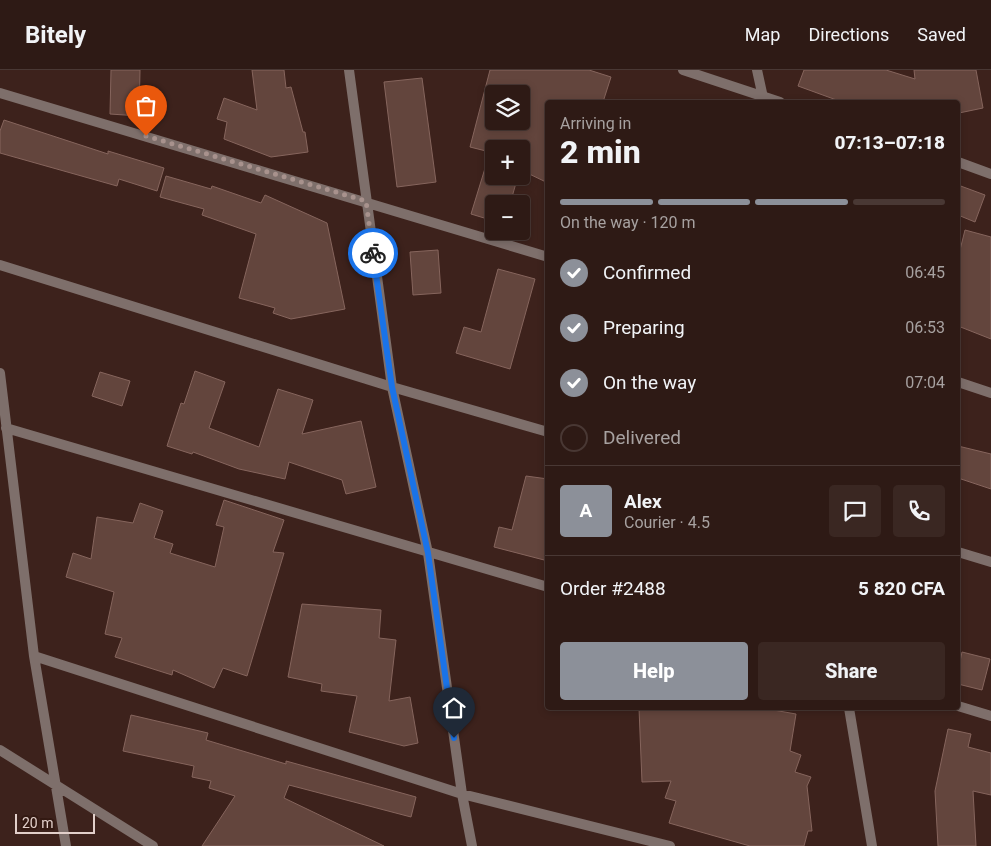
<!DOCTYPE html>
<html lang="en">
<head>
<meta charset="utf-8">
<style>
	body { margin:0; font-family:Roboto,sans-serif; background:#3a2722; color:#f1f3f6; height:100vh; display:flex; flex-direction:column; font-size:19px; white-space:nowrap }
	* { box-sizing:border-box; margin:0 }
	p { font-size:16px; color:#a7a1a0 }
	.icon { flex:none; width:28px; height:28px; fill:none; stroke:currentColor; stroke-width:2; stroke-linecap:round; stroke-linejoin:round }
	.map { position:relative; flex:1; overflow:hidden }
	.drawer { position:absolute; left:545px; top:30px; width:415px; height:610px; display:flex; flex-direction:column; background:#2e1a15; border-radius:5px; box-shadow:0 2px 8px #0003,0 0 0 1px #493834 }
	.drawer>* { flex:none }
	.controls { position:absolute; left:485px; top:15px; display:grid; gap:10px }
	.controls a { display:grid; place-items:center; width:45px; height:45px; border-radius:5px; background:#2e1a15; box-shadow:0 2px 8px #0003,0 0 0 1px #493834; font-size:25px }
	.scale { position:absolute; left:15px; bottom:12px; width:80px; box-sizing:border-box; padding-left:5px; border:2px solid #e2cfca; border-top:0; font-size:14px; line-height:18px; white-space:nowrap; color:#e2cfca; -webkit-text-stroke:4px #331912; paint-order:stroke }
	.pin { position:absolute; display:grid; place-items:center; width:42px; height:42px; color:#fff; margin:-51px -21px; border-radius:50% 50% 50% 0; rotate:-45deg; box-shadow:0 0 5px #0007 }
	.pin .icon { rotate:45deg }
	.courier { position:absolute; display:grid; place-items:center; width:50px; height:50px; margin:-25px; border:4px solid #1a73e8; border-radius:50%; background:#fff; color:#222; box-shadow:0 1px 6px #0007 }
	.summary em { font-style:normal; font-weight:800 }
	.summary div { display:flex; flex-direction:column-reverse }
	.summary { display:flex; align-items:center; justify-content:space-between; height:85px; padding:0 15px }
	h1 { font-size:32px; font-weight:800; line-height:38px }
	.bar { display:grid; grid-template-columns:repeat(4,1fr); gap:8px 5px; align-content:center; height:60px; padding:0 15px }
	.bar i { height:6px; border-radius:4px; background:#493834 }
	.bar .active { background:#8c9099 }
	.bar p { grid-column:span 4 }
	.line { display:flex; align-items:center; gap:12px; padding:0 15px; border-top:1px solid #493834 }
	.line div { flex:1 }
	.round { display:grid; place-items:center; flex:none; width:52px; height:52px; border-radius:5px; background:#3a2722 }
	ol { padding:0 15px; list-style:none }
	li { display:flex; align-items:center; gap:15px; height:55px }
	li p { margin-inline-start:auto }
	li .icon { padding:5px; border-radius:50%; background:#8c9099; color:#fff; stroke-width:4 }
	li:last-child { color:#a7a1a0 }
	li i { width:28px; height:28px; border:2px solid #493834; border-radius:50% }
	.cta { display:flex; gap:10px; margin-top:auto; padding:10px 15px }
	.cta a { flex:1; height:58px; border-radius:5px; background:#8c9099; color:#fff; font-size:20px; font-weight:800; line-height:58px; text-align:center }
	.cta a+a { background:#3a2722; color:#f1f3f6 }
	header { display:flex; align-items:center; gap:30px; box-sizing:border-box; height:70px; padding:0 25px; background:#2e1a15; border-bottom:1px solid #493834 }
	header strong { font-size:24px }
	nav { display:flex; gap:28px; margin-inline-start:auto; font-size:18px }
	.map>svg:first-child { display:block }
</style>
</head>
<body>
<header>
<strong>Bitely</strong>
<nav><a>Map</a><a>Directions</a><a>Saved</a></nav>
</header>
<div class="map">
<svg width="991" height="776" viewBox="0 0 991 776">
	<rect width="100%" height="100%" fill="#3d221c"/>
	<path fill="#63453d" stroke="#86655d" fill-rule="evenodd" d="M111 0H140L139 46 110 44Z
		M252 0H284L286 18 291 17 303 62H305L308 82 271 87 224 69 227 52 217 49 224 28 257 40Z
		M490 0H589L611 7 603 32H548V113L521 100V79H494V106H518L510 134H494V151L471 144 490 82 470 77ZM494 24H521V51H494Z
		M804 0H886L915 9 914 0H976L983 38 959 43 958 32H842L798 16Z
		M422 8 436 112 397 117 384 12Z
		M4 50 108 84V81L164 98 157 121 119 109 117 116 0 83V61Z
		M166 106 211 119 212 116 261 133 265 125 327 153 345 239 291 249 273 243 275 238 239 228 256 164 202 145 204 139 160 127Z
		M958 115 985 125 975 152 958 145Z
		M965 160 991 167V269L958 256V188Z
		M438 180 441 223 413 225 410 182Z
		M498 199 535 209 510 299 456 283 464 257 481 262Z
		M195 301 225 312 209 358 259 377 278 319 313 330 302 364 361 351 376 417 346 424 342 410 289 392 285 409 239 399 193 382 192 384 167 376 181 333 184 334Z
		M100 302 130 311 122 336 92 326Z
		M958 376 991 384V419L958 408Z
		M526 406 548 409V491L494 477 499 457 512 460Z
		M224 430 284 450 273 482 284 483 247 606 223 598 214 618 173 600 172 605 115 587 122 568 105 564 114 522 66 507 73 483 91 489 97 447 133 453 140 433 163 441 154 468 173 474 170 483 215 497 224 457 216 455Z
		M302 534 381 540 379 568 396 570 389 631 410 627 418 673 404 676 349 662 357 626 321 621 322 614 288 607Z
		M962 582 990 589 982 620 958 614V601Z
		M639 638H762L796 644 790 681 801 685 795 702 811 707 807 716 812 761H808L804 776H750L669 753 676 731 665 728 671 711 642 712Z
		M131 645 208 663 206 670 286 694V691L416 727 411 747 289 715 284 728 384 776H202L235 726 209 718 211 711 192 707 194 696 123 681Z
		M948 659 971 664 968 677 991 683V725L973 721 976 776H938L935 721Z"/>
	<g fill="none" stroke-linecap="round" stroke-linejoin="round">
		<path stroke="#7e6f6b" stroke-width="10" d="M349 0 392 317 428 483 462 724 472 776
			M683 0 780 32
			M757 0 764 32
			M0 23 548 187
			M958 92 991 104
			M0 195 392 317 548 362
			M0 303 34 586 66 776
			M958 312 991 323
			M6 358 548 517
			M958 482 991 492
			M34 586 462 724 670 776
			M958 636 991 646
			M849 638 872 776
			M0 680 153 776"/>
	</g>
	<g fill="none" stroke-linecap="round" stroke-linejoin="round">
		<path stroke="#a8928d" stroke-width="5" stroke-dasharray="0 9" d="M146 66 366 131 373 183"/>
		<path stroke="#1a73e8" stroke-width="6" d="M373 183 392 317 428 483 454 668"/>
	</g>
</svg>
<div class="controls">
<a><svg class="icon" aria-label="layers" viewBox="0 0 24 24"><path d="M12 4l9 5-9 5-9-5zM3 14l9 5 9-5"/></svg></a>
<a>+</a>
<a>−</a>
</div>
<div class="scale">20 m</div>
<div class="pin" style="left:146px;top:66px;background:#ea580c"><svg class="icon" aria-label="bag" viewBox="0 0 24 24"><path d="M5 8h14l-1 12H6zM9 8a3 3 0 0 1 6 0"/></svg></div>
<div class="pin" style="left:454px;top:668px;background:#1f2937"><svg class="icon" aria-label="home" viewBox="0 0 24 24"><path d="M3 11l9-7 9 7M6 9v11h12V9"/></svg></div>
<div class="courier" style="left:373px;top:183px"><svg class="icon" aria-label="bike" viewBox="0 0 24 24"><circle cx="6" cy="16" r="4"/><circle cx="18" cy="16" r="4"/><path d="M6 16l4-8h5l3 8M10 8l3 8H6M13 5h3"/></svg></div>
<section class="drawer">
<div class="summary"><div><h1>2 min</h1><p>Arriving in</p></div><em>07:13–07:18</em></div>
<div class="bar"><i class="active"></i><i class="active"></i><i class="active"></i><i></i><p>On the way · 120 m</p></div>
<ol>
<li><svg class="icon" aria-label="check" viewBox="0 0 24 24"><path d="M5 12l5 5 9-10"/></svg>Confirmed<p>06:45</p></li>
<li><svg class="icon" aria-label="check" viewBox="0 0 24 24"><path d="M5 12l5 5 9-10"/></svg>Preparing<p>06:53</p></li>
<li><svg class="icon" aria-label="check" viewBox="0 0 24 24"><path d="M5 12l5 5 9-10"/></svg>On the way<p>07:04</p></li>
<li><i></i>Delivered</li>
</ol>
<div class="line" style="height:90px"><b class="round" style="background:#8c9099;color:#fff">A</b><div><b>Alex</b><p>Courier · 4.5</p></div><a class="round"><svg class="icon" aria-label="chat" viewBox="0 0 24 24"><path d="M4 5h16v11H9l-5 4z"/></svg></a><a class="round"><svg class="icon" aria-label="phone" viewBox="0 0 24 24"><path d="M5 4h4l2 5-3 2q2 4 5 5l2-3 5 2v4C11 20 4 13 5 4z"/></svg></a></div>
<div class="line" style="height:65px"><div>Order #2488</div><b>5 820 CFA</b></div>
<div class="cta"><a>Help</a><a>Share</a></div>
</section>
</div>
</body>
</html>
